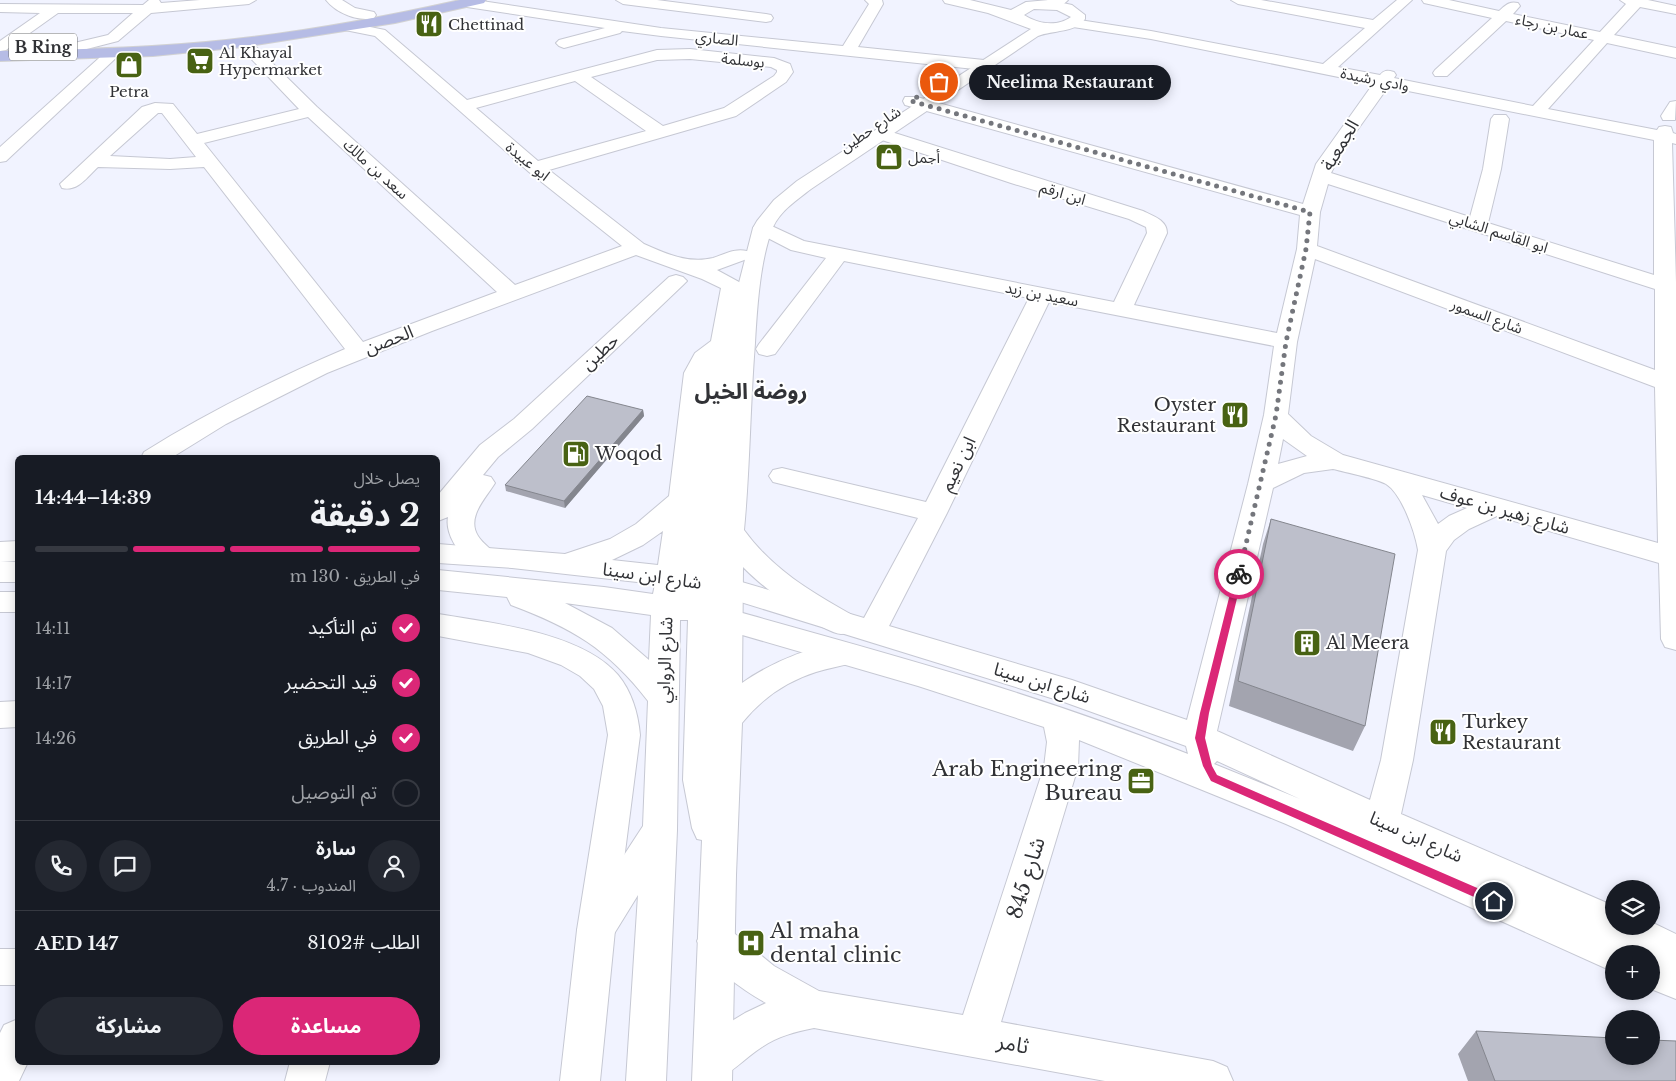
<!DOCTYPE html>
<html lang="ar">
<head>
<meta charset="utf-8">
<style>
	body { margin:0; font-family:"Libre Baskerville","Noto Sans Arabic",serif; background:#242831; color:#f1f3f6; direction:rtl; height:100vh; display:flex; flex-direction:column; font-size:19px; white-space:nowrap }
	* { box-sizing:border-box; margin:0 }
	p { font-size:16px; color:#9ea1a6 }
	.icon { flex:none; width:28px; height:28px; fill:none; stroke:currentColor; stroke-width:2; stroke-linecap:round; stroke-linejoin:round }
	.map { position:relative; flex:1; overflow:hidden; direction:ltr }
	.drawer { position:absolute; left:15px; top:455px; width:425px; height:610px; display:flex; flex-direction:column; background:#171b24; border-radius:8px; box-shadow:0 2px 12px #0003; direction:rtl }
	.drawer>* { flex:none }
	.fabs { position:absolute; left:1605px; top:880px; display:grid; gap:10px }
	.fabs a { display:grid; place-items:center; width:55px; height:55px; border-radius:50%; background:#171b24; box-shadow:0 2px 12px #0003; font-size:25px }
	.pin { position:absolute; display:grid; place-items:center; width:42px; height:42px; color:#fff; margin:-21px; border:2px solid #fff; border-radius:50%; box-shadow:0 1px 5px #0007 }
	.courier { position:absolute; display:grid; place-items:center; width:50px; height:50px; margin:-25px; border:4px solid #db2777; border-radius:50%; background:#fff; color:#222; box-shadow:0 1px 6px #0007 }
	.bubble { position:absolute; height:35px; border-radius:18px; background:#171b24; box-shadow:0 2px 12px #0003; font-size:16px; font-weight:700; line-height:35px; text-align:center; direction:rtl }
	.headline em { font-style:normal; font-weight:700 }
	.headline div { display:flex; flex-direction:column-reverse }
	.headline { display:flex; align-items:center; justify-content:space-between; height:85px; padding:0 20px }
	h1 { font-size:32px; font-weight:700; line-height:38px }
	.bar { display:grid; grid-template-columns:repeat(4,1fr); gap:8px 5px; align-content:center; height:60px; padding:0 20px }
	.bar i { height:6px; border-radius:4px; background:#363941 }
	.bar .on { background:#db2777 }
	.bar p { grid-column:span 4 }
	.line { display:flex; align-items:center; gap:12px; padding:0 20px; border-top:1px solid #363941 }
	.line div { flex:1 }
	.round { display:grid; place-items:center; flex:none; width:52px; height:52px; border-radius:26px; background:#242831 }
	ol { padding:0 20px; list-style:none }
	li { display:flex; align-items:center; gap:15px; height:55px }
	li p { margin-inline-start:auto }
	li .icon { padding:5px; border-radius:50%; background:#db2777; color:#fff; stroke-width:4 }
	li:last-child { color:#9ea1a6 }
	li i { width:28px; height:28px; border:2px solid #363941; border-radius:50% }
	.cta { display:flex; gap:10px; margin-top:auto; padding:10px 20px }
	.cta a { flex:1; height:58px; border-radius:30px; background:#db2777; color:#fff; font-size:20px; font-weight:700; line-height:58px; text-align:center }
	.cta a+a { background:#242831; color:#f1f3f6 }
	.map>svg:first-child { display:block }
</style>
</head>
<body>
<div class="map">
<svg width="1676" height="1081" viewBox="0 0 1676 1081">
	<rect width="100%" height="100%" fill="#f1f3ff"/>
	<g fill="none" stroke-linecap="round" stroke-linejoin="round">
		<defs>
			<path id="street" d="M149 0H159L161 3 200 0H256L249 4 151 13 118 41 75 52 70 50 67 47 70 44 108 35 133 13H58L6 50 0 51V41L40 13 0 12V4L143 5Z
				M326 0H342L355 8 374 12 376 15 374 18C358 22 336 13 326 0Z
				M462 0H475L661 28 843 46 869 4 865 0H882L883 4 858 47 984 60 990 62 992 65 990 68 984 70 661 36 622 31 620 33 564 48 559 46 556 43 559 40 605 28 467 7 462 6 460 3Z
				M616 0H657L766 14 771 15 773 18 771 21 766 22 623 4Z
				M1048 0H1068C1063 6 1051 10 1043 8L1041 5Z
				M1231 0H1261L1373 20 1397 0H1412L1338 67 1380 75C1384 70 1387 70 1394 72L1396 75 1394 78 1533 106 1594 40 1506 21 1447 76H1435L1433 73 1435 70 1492 18 1424 3 1422 0H1449L1499 11C1506 5 1509 1 1518 3L1520 6 1513 14 1600 32 1626 4 1620 0H1648L1676 6V14L1640 7 1614 35 1676 48V58L1607 43 1548 109 1657 130 1659 127 1665 126 1671 127 1673 133 1676 134V144L1672 143 1676 282V650L1665 647 1661 639 1659 563 1497 516 1469 529 1454 540 1446 551 1413 760 1401 814 1614 906V926H1651V922L1676 934V999L1651 989V954H1640L1631 950 1633 954H1614V972L1286 824 1079 740 1078 767 1001 1022 1213 1061 1227 1067 1233 1081H1105L814 1028C795 1032 778 1036 762 1047 745 1058 732 1073 714 1081L699 1075 693 1061 699 1047 722 1027 745 1013 766 1003C743 990 708 966 697 941L703 929 716 924 729 929 774 966 819 991 963 1015 1044 767 1047 742 1044 727 918 686 718 628 713 620 718 612 728 609C883 652 1038 694 1188 754L1186 746 1064 702 718 595 714 588 718 581 728 578 864 618 918 518 773 482 769 476 773 470 782 468 926 502 1029 298 844 261 775 354 767 356 759 354 756 349 759 344 826 258 791 250 756 232 753 228 756 224 763 222 804 241 1114 302 1147 233 1146 227 1129 219 1011 183 876 138 873 134 876 130 882 129 1143 211C1153 216 1167 220 1167 233L1134 305 1277 333 1297 249 1300 215 905 105 903 101 905 97H917L1303 204 1316 164 1373 84 1151 39 1073 27 1068 26 1066 23 1068 20 1073 19 1151 31 1323 64 1365 28 1238 4ZM1388 87 1654 140V275L1488 223 1501 169 1509 119 1506 115H1494L1491 119 1483 169 1470 217 1331 173 1341 153ZM1328 184 1655 289V370L1317 246 1320 212ZM1315 259 1655 387 1658 543 1343 455 1311 436 1288 414 1297 342ZM1049 302 1274 346 1264 415 1248 484 1187 720 1072 680 889 626 947 513ZM1283 439 1307 456 1278 464ZM1333 469C1345 472 1378 479 1386 484 1402 494 1415 532 1418 550L1381 760 1370 800 1217 731 1273 488 1304 473ZM1422 495 1467 508 1449 516 1438 524ZM1217 761 1300 799 1214 764Z
				M350 23 385 30 467 100 657 50 690 49 774 58 790 64 793 72 786 82 736 116 549 170 644 244C666 254 689 264 713 258 725 254 735 248 747 251L750 255 747 259 717 270 739 282 743 286 739 290 732 292 725 290 702 279 636 255 432 331 327 373 226 424 171 458H141L144 452C208 412 275 379 345 349L204 167 170 169 98 167C88 176 78 192 62 188L60 184 142 107 155 103 173 104 197 134 299 109 238 45 235 42 238 39H248L317 107 515 285 622 246 529 172 375 36 345 30 343 27 345 24ZM690 59 771 67 777 70V72L774 76 724 108 663 126 591 77 657 60ZM575 81 646 131 538 161 476 108ZM158 113H162L196 157 170 159 110 156ZM308 117 497 292 363 342 204 143Z
				M113 48 118 50 121 53 118 56 6 161 0 162V147L108 50Z
				M1676 101 1675 120H1663L1661 116 1670 102Z
				M676 275 683 277 687 281 683 285 532 429 498 457 483 475 491 477 495 483C486 498 466 517 478 536 483 544 491 548 496 556L492 563C485 565 479 566 472 563 458 554 445 533 448 517L438 521V495L480 445 514 419 669 277Z
				M0 592H18V612H0Z
				M438 614C491 623 581 632 618 675 632 692 638 713 640 735L615 930 600 1081H560L577 930 608 735 603 706 594 689 580 676 561 665 528 653 438 636Z
				M18 701V727L0 728V702Z
				M0 949H18V985H0Z
				M18 1019V1062H28L19 1081H0V1033L4 1025Z
				M290 1062H330L325 1081H285Z"/>
			<path id="secondary" d="M943 0H970L1011 10 1026 2 1049 0 1072 5 1085 15V19C1075 33 1053 30 1038 36L811 189C798 199 780 211 773 227 760 259 757 308 755 343 750 406 750 468 744 530 772 569 811 592 852 615L857 623 852 631C849 632 845 634 841 634 820 632 759 584 743 567L742 683C767 665 825 637 855 646L859 654 855 662C842 666 829 668 816 672 787 681 761 699 742 723L736 875 732 1081H692L702 840 697 839 692 828 683 780 688 620H680L677 830 666 1081H626L638 895 609 942 596 947 583 942 577 930 583 918 643 826 648 701C607 648 572 628 511 605L507 597 438 590V570L604 587 653 594 655 584 512 568 438 563V544L565 554 610 539 636 524 669 496 684 373 695 353 711 341 721 288 724 283 732 282 739 283 753 228 757 221 774 200 797 181 1031 29 988 13 945 3ZM1034 9 1057 10 1071 17C1057 27 1038 24 1024 15ZM663 531 658 565 612 560 643 545ZM565 603 651 615 649 660 612 628Z
				M18 541V561L0 562V542Z
				M0 562H18V582H0Z"/>
			<path id="primary" d="M460 0H486L484 3 395 23 243 47 153 56 0 61V51C51 50 101 49 152 46 253 41 362 22 460 0Z"/>
		</defs>
		<use href="#street" stroke="#c6c8d3" stroke-width="2"/>
		<use href="#secondary" stroke="#c6c8d3" stroke-width="2"/>
		<use href="#primary" stroke="#d2d2d3" stroke-width="2"/>
		<use href="#street" fill="#fff" fill-rule="evenodd"/>
		<use href="#secondary" fill="#fff" fill-rule="evenodd"/>
		<use href="#primary" fill="#b6bce5" fill-rule="evenodd"/>
	</g>
	<path fill="#a3a4af" d="M643 410 644 416 565 508 506 491 505 485Z
		M1271 519 1365 726 1353 751 1229 706 1263 544Z
		M1476 1031 1676 1081H1468L1458 1054Z"/>
	<path fill="#84868e" d="M643 410 644 416 565 508 564 501Z"/>
	<path fill="#bdbfcb" stroke="#84868e" d="M587 396 643 410 564 501 505 485Z
		M1271 519 1395 554 1365 726 1238 681Z
		M1476 1031 1614 1038V1056H1651V1040L1676 1041V1081H1495Z"/>
	<path fill="#db2777" d="M1239 571 1243 574 1209 713 1205 738 1212 766 1217 775 1498 897 1500 901 1498 904H1490L1211 781 1203 766 1195 738 1200 713 1235 574Z"/>
	<g fill="none" stroke-linecap="round" stroke-linejoin="round">
		<path stroke="#74767c" stroke-width="5" stroke-dasharray="0 9" d="M939 82 911 101 1310 212 1306 249 1286 342 1276 415 1239 574"/>
	</g>
	<defs>
		<symbol id="restaurant-square" viewBox="-11 -11 22 22"><rect x="-9" y="-9" width="18" height="18" rx="4" fill="#486213" stroke="#fff"/><path d="M-5-6h1v4h1v-4h1v4h1v-4h1v5L-1.5 .5V6h-2V.5L-5-1ZM5-6V6H3V1.5H1.5Q1.5-4 5-6Z" fill="#fff"/></symbol>
		<symbol id="supermarket-square" viewBox="-11 -11 22 22"><rect x="-9" y="-9" width="18" height="18" rx="4" fill="#486213" stroke="#fff"/><path d="M-6-5.5h2.5l.6 2H6L4.5 2H-2.5L-4.4-4H-6ZM-1.5 3.2a1.3 1.3 0 1 0 .1 0ZM3 3.2a1.3 1.3 0 1 0 .1 0Z" fill="#fff"/></symbol>
		<symbol id="shop-square" viewBox="-11 -11 22 22"><rect x="-9" y="-9" width="18" height="18" rx="4" fill="#486213" stroke="#fff"/><path d="M-5-2.5h2.3a2.7 3.5 0 0 1 5.4 0H5L5.5 6h-11ZM-1.5-2.5h3a1.5 2.3 0 0 0-3 0Z" fill="#fff"/></symbol>
		<symbol id="fuel-square" viewBox="-11 -11 22 22"><rect x="-9" y="-9" width="18" height="18" rx="4" fill="#486213" stroke="#fff"/><path d="M-5.5-6h7V0h2V4h1.3V-2.5L3-4.5l.8-.8L6-3V5H2.5V1h-1V6h-7ZM-4.2-4.7v3.2H.2V-4.7Z" fill="#fff"/></symbol>
		<symbol id="building-square" viewBox="-11 -11 22 22"><rect x="-9" y="-9" width="18" height="18" rx="4" fill="#486213" stroke="#fff"/><path d="M-4-6H4V6H1V3H-1V6H-4ZM-2.5-4.3h1.7v1.8h-1.7ZM.8-4.3h1.7v1.8H.8ZM-2.5-1h1.7V.8h-1.7ZM.8-1h1.7V.8H.8Z" fill="#fff"/></symbol>
		<symbol id="office-square" viewBox="-11 -11 22 22"><rect x="-9" y="-9" width="18" height="18" rx="4" fill="#486213" stroke="#fff"/><path d="M-6-3h4V-5.5h4V-3h4V5H-6ZM-1-4.5V-3h2v-1.5ZM-6 0V1H6V0Z" fill="#fff"/></symbol>
		<symbol id="hospital-square" viewBox="-11 -11 22 22"><rect x="-9" y="-9" width="18" height="18" rx="4" fill="#486213" stroke="#fff"/><path d="M-5-5h3v3.5h4V-5h3V5h-3V1.5h-4V5h-3Z" fill="#fff"/></symbol>
	</defs>
	<g fill-rule="evenodd">
		<use href="#restaurant-square" x="413" y="8" width="32" height="32"/>
		<use href="#supermarket-square" x="184" y="45" width="32" height="32"/>
		<use href="#shop-square" x="113" y="49" width="32" height="32"/>
		<use href="#shop-square" x="873" y="141" width="32" height="32"/>
		<use href="#restaurant-square" x="1219" y="399" width="32" height="32"/>
		<use href="#fuel-square" x="560" y="438" width="32" height="32"/>
		<use href="#building-square" x="1291" y="627" width="32" height="32"/>
		<use href="#restaurant-square" x="1427" y="716" width="32" height="32"/>
		<use href="#office-square" x="1125" y="765" width="32" height="32"/>
		<use href="#hospital-square" x="735" y="927" width="32" height="32"/>
	</g>
	<g text-anchor="middle" dominant-baseline="central" stroke-width="4" stroke-linejoin="round" paint-order="stroke">
		<g font-size="15" fill="#313236" stroke="#fff" text-anchor="start">
			<text x="448" y="24">Chettinad</text>
			<text x="219" y="52">Al Khayal<tspan x="219" dy="17">Hypermarket</tspan></text>
			<text x="129" y="91" text-anchor="middle">Petra</text>
			<text x="908" y="157">أجمل</text>
		</g>
		<g font-size="15" fill="#313236" stroke="#fff">
			<text transform="translate(1552 26) rotate(12)">عمار بن رجاء</text>
			<text transform="translate(717 38) rotate(6)">الصاري</text>
			<text transform="translate(743 60) rotate(6)">بوسلمة</text>
			<text transform="translate(1375 79) rotate(11)">وادي رشيدة</text>
			<text transform="translate(870 129) rotate(-34)">شارع حطين</text>
			<text transform="translate(528 161) rotate(39)">ابو عبيدة</text>
			<text transform="translate(376 169) rotate(42)">سعد بن مالك</text>
			<text transform="translate(1063 193) rotate(17)">ابن ارقم</text>
			<text transform="translate(1499 232) rotate(18)">ابو القاسم الشابي</text>
			<text transform="translate(1042 294) rotate(11)">سعيد بن زيد</text>
			<text transform="translate(1487 316) rotate(20)">شارع السمور</text>
		</g>
		<rect fill="#fff" stroke="#6f7072" stroke-width="1" x="9" y="33.5" width="68" height="27" rx="4"/>
		<g font-size="16" font-weight="bold" fill="#313236">
			<text x="43" y="47">B Ring</text>
		</g>
		<g font-size="18" fill="#313236" stroke="#fff">
			<text transform="translate(1340 145) rotate(-59)">الجمعية</text>
			<text transform="translate(389 340) rotate(-21)">الحصن</text>
			<text transform="translate(600 352) rotate(-43)">حطين</text>
			<text transform="translate(958 464) rotate(-64)">ابن نعيم</text>
			<text transform="translate(1505 510) rotate(16)">شارع زهير بن عوف</text>
			<text transform="translate(652 576) rotate(8)">شارع ابن سينا</text>
			<text transform="translate(665 660) rotate(-88)">شارع الروابي</text>
			<text transform="translate(1042 683) rotate(17)">شارع ابن سينا</text>
			<text transform="translate(1416 837) rotate(24)">شارع ابن سينا</text>
		</g>
		<g font-size="18" fill="#313236" stroke="#fff" text-anchor="start">
			<text x="1216" y="405" text-anchor="end">Oyster<tspan x="1216" dy="21">Restaurant</tspan></text>
			<text x="595" y="454">Woqod</text>
			<text x="1326" y="643">Al Meera</text>
			<text x="1462" y="722">Turkey<tspan x="1462" dy="21">Restaurant</tspan></text>
		</g>
		<g font-size="21" fill="#313236" stroke="#fff" text-anchor="end">
			<text x="1122" y="769">Arab Engineering<tspan x="1122" dy="24">Bureau</tspan></text>
			<text x="770" y="931" text-anchor="start">Al maha<tspan x="770" dy="24">dental clinic</tspan></text>
		</g>
		<g font-size="21" fill="#313236" stroke="#fff">
			<text transform="translate(1026 878) rotate(-73)">شارع 845</text>
			<text transform="translate(1013 1044) rotate(11)">ثامر</text>
		</g>
		<g font-size="22" font-weight="bold" fill="#313236" stroke="#fff">
			<text x="751" y="391">روضة الخيل</text>
		</g>
	</g>
</svg>
<div class="fabs">
<a><svg class="icon" aria-label="layers" viewBox="0 0 24 24"><path d="M12 4l9 5-9 5-9-5zM3 14l9 5 9-5"/></svg></a>
<a>+</a>
<a>−</a>
</div>
<div class="pin" style="left:939px;top:82px;background:#ea580c"><svg class="icon" aria-label="bag" viewBox="0 0 24 24"><path d="M5 8h14l-1 12H6zM9 8a3 3 0 0 1 6 0"/></svg></div>
<div class="pin" style="left:1494px;top:901px;background:#1f2937"><svg class="icon" aria-label="home" viewBox="0 0 24 24"><path d="M3 11l9-7 9 7M6 9v11h12V9"/></svg></div>
<div class="courier" style="left:1239px;top:574px"><svg class="icon" aria-label="bike" viewBox="0 0 24 24"><circle cx="6" cy="16" r="4"/><circle cx="18" cy="16" r="4"/><path d="M6 16l4-8h5l3 8M10 8l3 8H6M13 5h3"/></svg></div>
<div class="bubble" style="left:969px;top:65px;width:202px">Neelima Restaurant</div>
<section class="drawer">
<div class="headline"><div><h1>2 دقيقة</h1><p>يصل خلال</p></div><em>14:39–14:44</em></div>
<div class="bar"><i class="on"></i><i class="on"></i><i class="on"></i><i></i><p>في الطريق · 130 m</p></div>
<ol>
<li><svg class="icon" aria-label="check" viewBox="0 0 24 24"><path d="M5 12l5 5 9-10"/></svg>تم التأكيد<p>14:11</p></li>
<li><svg class="icon" aria-label="check" viewBox="0 0 24 24"><path d="M5 12l5 5 9-10"/></svg>قيد التحضير<p>14:17</p></li>
<li><svg class="icon" aria-label="check" viewBox="0 0 24 24"><path d="M5 12l5 5 9-10"/></svg>في الطريق<p>14:26</p></li>
<li><i></i>تم التوصيل</li>
</ol>
<div class="line" style="height:90px"><a class="round"><svg class="icon" aria-label="person" viewBox="0 0 24 24"><circle cx="12" cy="8" r="4"/><path d="M4 21q1-7 8-7t8 7"/></svg></a><div><b>سارة</b><p>المندوب · 4.7</p></div><a class="round"><svg class="icon" aria-label="chat" viewBox="0 0 24 24"><path d="M4 5h16v11H9l-5 4z"/></svg></a><a class="round"><svg class="icon" aria-label="phone" viewBox="0 0 24 24"><path d="M5 4h4l2 5-3 2q2 4 5 5l2-3 5 2v4C11 20 4 13 5 4z"/></svg></a></div>
<div class="line" style="height:65px"><div>الطلب #8102</div><b>AED 147</b></div>
<div class="cta"><a>مساعدة</a><a>مشاركة</a></div>
</section>
</div>
</body>
</html>
